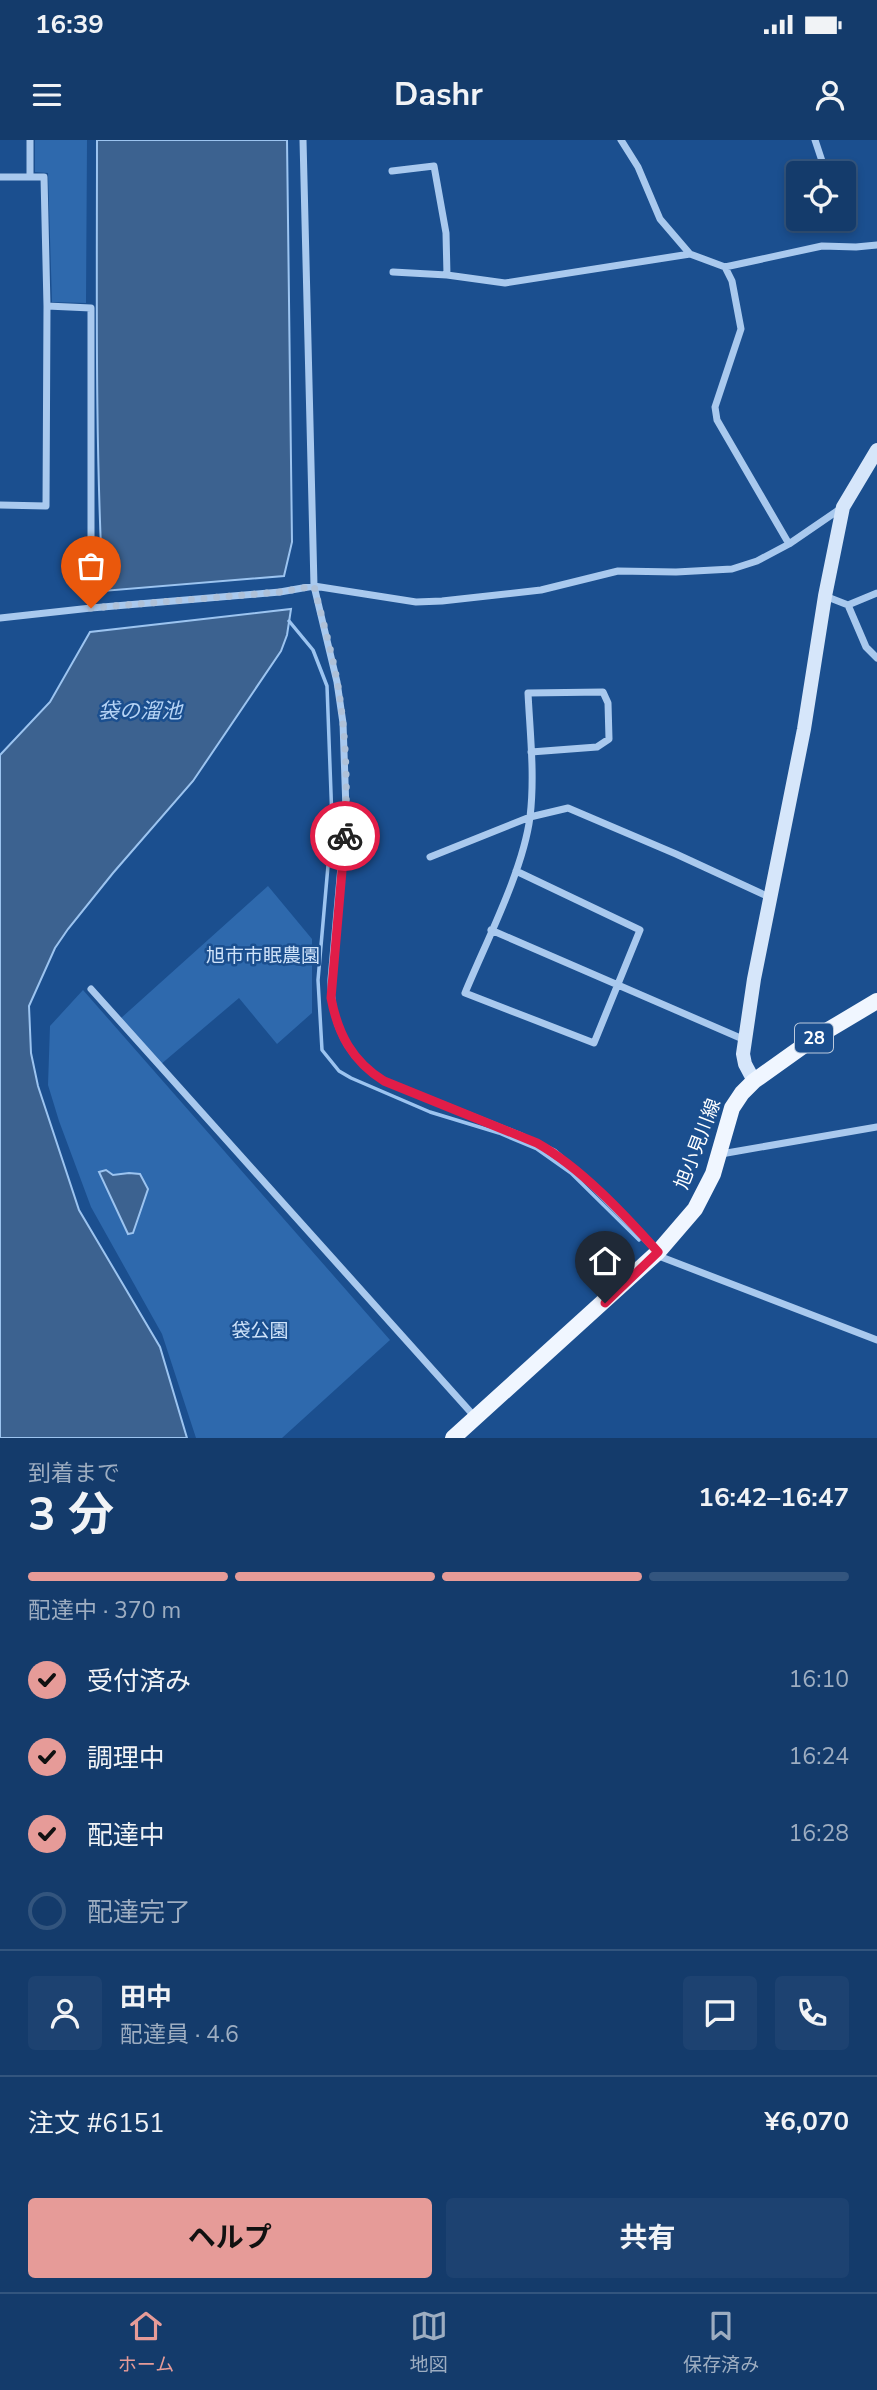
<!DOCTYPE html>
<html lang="ja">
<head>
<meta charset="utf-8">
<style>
	body { margin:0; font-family:"Nunito Sans","Noto Sans JP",sans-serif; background:#1d4271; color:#f1f3f6; height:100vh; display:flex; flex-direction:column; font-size:26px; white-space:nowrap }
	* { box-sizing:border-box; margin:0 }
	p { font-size:23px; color:#9dadc1 }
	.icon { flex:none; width:38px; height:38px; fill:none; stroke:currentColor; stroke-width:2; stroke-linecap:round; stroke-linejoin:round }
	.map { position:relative; height:1298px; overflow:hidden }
	.sheet { display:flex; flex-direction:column; background:#143b6b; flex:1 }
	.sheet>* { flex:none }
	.fabs { position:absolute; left:786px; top:21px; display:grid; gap:14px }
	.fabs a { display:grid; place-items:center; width:70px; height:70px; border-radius:7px; background:#143b6b; box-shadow:0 4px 10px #0003,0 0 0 2px #33557e; font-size:35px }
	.pin { position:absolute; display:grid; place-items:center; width:60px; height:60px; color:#fff; margin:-72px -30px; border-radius:50% 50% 50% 0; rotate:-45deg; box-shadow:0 0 7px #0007 }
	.pin .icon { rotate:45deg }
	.courier { position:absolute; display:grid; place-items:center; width:70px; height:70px; margin:-35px; border:5px solid #e11d48; border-radius:50%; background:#fff; color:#222; box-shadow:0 2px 9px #0007 }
	.head em { font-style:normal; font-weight:700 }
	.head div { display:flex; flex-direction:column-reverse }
	.head { display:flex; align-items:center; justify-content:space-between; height:119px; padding:0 28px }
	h1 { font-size:46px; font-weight:700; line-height:52px }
	.bar { display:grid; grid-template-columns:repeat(4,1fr); gap:10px 7px; align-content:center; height:84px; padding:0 28px }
	.bar i { height:9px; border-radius:5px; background:#33557e }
	.bar .on { background:#e69b98 }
	.bar p { grid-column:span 4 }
	.line { display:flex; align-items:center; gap:18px; padding:0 28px; border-top:2px solid #33557e }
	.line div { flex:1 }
	.round { display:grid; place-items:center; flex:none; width:74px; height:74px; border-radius:7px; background:#1d4271 }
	ol { padding:0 28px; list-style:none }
	li { display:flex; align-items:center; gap:21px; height:77px }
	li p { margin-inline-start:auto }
	li .icon { padding:7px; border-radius:50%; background:#e69b98; color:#111; stroke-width:4 }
	li:last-child { color:#9dadc1 }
	li i { width:38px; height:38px; border:4px solid #33557e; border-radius:50% }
	.primary-button { display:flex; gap:14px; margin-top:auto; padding:14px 28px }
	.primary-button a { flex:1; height:80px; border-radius:7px; background:#e69b98; color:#111; font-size:28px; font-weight:700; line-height:80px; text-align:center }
	.primary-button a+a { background:#1d4271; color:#f1f3f6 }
	.status { display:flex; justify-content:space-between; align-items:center; height:49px; padding:0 35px; background:#143b6b; direction:ltr }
	.status svg { height:19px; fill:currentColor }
	header { display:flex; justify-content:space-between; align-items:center; height:91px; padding:0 28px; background:#143b6b; font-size:32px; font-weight:700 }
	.tab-bar { display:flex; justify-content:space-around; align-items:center; height:98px; border-top:2px solid #33557e; background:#143b6b; font-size:19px; color:#9dadc1 }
	.tab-bar a { display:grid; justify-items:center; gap:4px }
	.tab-bar .on { color:#e69b98 }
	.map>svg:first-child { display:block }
</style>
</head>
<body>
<div class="status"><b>16:39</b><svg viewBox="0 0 49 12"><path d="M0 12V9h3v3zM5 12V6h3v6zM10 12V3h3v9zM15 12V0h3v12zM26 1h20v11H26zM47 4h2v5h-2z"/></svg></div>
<header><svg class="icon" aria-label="menu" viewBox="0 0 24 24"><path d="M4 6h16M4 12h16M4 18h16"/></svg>Dashr<svg class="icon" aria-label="person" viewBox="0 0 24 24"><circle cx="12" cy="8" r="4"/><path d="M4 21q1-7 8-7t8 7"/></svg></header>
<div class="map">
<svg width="877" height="1298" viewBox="0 0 877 1298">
	<rect width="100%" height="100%" fill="#1b4f8f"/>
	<path fill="#2e69ad" d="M35 0H87L86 163 52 162 48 33 35 32Z
		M268 746 312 799V873L277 904 239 858 160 925 120 879Z
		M83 850 390 1200 282 1298H196L162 1194 91 1067 59 981 48 945 50 886Z"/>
	<path fill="#3c6290" stroke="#9cc4f0" stroke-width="2" d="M97 0H287L292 402 284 436 103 451C95 300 97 150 97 0Z
		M291 469 287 495 281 511 193 641 113 733 68 789 55 808 29 866 31 913 38 946 79 1070 160 1207 187 1298H0V615L50 562 90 492Z
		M106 1030 113 1035 129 1033 140 1034 148 1049 133 1093 128 1094 99 1032Z"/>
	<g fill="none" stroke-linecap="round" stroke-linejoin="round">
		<path stroke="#9cc4f0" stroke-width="3.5" d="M289 481 313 510 327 546 332 680 318 840 322 910 339 931 351 938 430 972 499 993 537 1009 571 1033 639 1100"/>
		<path stroke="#a9c9ee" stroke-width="7" d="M30 0V36
			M303 0 314 446 337 542 343 583 346 670 331 839C330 882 347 918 384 941L519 995 554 1012 592 1045 658 1112
			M621 0 638 27 660 79 690 114
			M815 0 824 27
			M392 31 434 26 446 93 447 135 393 132
			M0 37H44L47 166 46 366 0 365
			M725 127 732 141 741 189 715 267 717 280 789 404
			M447 135 505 143 690 114 725 127 822 106 856 107 877 105
			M47 166 91 168V468
			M825 456 848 465 866 507 877 518
			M848 465 877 453
			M0 478 91 468 280 452 314 446 416 462 442 461 541 450 618 431 676 432 732 429 757 421 789 404 840 369
			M430 717 530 677 568 668 676 714 769 757
			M516 731 640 790 594 903 465 853C486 802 523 731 530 677 535 636 530 593 528 553L603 552 608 563 609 599 597 607 531 612
			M491 790 745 900
			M91 849 475 1277
			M721 1014 877 987
			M656 1115 877 1200"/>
		<path stroke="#d6e6fa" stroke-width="14" d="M754 941 745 924 743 914 754 839 804 589 825 456 843 367 877 310"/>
		<path stroke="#f0f6ff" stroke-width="16" d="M453 1298 658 1112 695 1069 713 1034 732 968 742 953 754 941 813 899 877 861"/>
	</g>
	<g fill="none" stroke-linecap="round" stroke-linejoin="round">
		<path stroke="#afc1d8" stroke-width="7" stroke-dasharray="0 12.6" d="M91 468 280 452 314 446C322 478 331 509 337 540 346 591 348 644 345 696"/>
		<path stroke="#e11d48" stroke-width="9" d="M345 696 331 858C338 894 352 921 384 941L537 1003C581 1028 624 1074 658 1112L605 1163"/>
	</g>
	<g text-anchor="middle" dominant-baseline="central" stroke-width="5" stroke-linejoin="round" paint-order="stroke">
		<rect fill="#1b4f8f" stroke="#bbcadd" stroke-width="2" x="795" y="883.5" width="38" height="29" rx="5"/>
		<g font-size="18" font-weight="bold" fill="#fff">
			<text x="814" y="898">28</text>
		</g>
		<g font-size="19" fill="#cfe3fa" stroke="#1b4f8f">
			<text x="263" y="816">旭市市眠農園</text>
			<text x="260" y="1191">袋公園</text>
		</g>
		<g font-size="19" fill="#fff" stroke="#1b4f8f">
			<text transform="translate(698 1004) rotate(-69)">旭小見川線</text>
		</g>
		<g font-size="21" font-style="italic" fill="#b5d3f5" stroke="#1b4f8f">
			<text x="140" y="571">袋の溜池</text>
		</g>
	</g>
</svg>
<div class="fabs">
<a><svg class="icon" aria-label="locate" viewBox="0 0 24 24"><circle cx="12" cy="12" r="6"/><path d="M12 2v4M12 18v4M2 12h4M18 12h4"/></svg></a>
</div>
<div class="pin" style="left:91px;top:468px;background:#ea580c"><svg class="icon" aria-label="bag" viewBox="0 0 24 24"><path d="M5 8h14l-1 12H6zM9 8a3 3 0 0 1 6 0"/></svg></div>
<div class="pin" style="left:605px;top:1163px;background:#1f2937"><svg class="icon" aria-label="home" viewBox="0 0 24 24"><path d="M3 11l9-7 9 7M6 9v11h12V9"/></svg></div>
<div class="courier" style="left:345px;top:696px"><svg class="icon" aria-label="bike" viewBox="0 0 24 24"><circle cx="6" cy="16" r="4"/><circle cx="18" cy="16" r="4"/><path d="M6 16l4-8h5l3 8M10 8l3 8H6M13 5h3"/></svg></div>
</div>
<section class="sheet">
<div class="head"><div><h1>3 分</h1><p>到着まで</p></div><em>16:42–16:47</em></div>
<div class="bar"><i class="on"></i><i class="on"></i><i class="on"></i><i></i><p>配達中 · 370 m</p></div>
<ol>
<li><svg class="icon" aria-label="check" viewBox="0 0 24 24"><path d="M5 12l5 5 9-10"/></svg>受付済み<p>16:10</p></li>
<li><svg class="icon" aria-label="check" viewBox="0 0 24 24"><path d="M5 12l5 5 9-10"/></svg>調理中<p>16:24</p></li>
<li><svg class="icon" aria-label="check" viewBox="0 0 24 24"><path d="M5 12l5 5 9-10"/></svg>配達中<p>16:28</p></li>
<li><i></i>配達完了</li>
</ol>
<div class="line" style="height:126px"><a class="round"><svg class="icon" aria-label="person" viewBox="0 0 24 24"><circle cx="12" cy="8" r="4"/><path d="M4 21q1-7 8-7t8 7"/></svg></a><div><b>田中</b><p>配達員 · 4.6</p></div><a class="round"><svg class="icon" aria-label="chat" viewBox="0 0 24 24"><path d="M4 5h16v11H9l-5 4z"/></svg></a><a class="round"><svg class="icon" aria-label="phone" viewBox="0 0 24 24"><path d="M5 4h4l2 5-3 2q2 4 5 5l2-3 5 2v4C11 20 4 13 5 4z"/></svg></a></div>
<div class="line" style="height:91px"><div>注文 #6151</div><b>¥6,070</b></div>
<div class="primary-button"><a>ヘルプ</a><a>共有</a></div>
</section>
<nav class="tab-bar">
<a class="on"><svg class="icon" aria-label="home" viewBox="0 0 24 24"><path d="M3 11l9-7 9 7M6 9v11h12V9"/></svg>ホーム</a>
<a><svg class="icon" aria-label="map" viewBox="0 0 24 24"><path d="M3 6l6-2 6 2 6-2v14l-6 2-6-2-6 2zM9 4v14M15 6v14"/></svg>地図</a>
<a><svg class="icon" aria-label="saved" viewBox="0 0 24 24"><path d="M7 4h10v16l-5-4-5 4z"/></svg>保存済み</a>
</nav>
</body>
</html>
